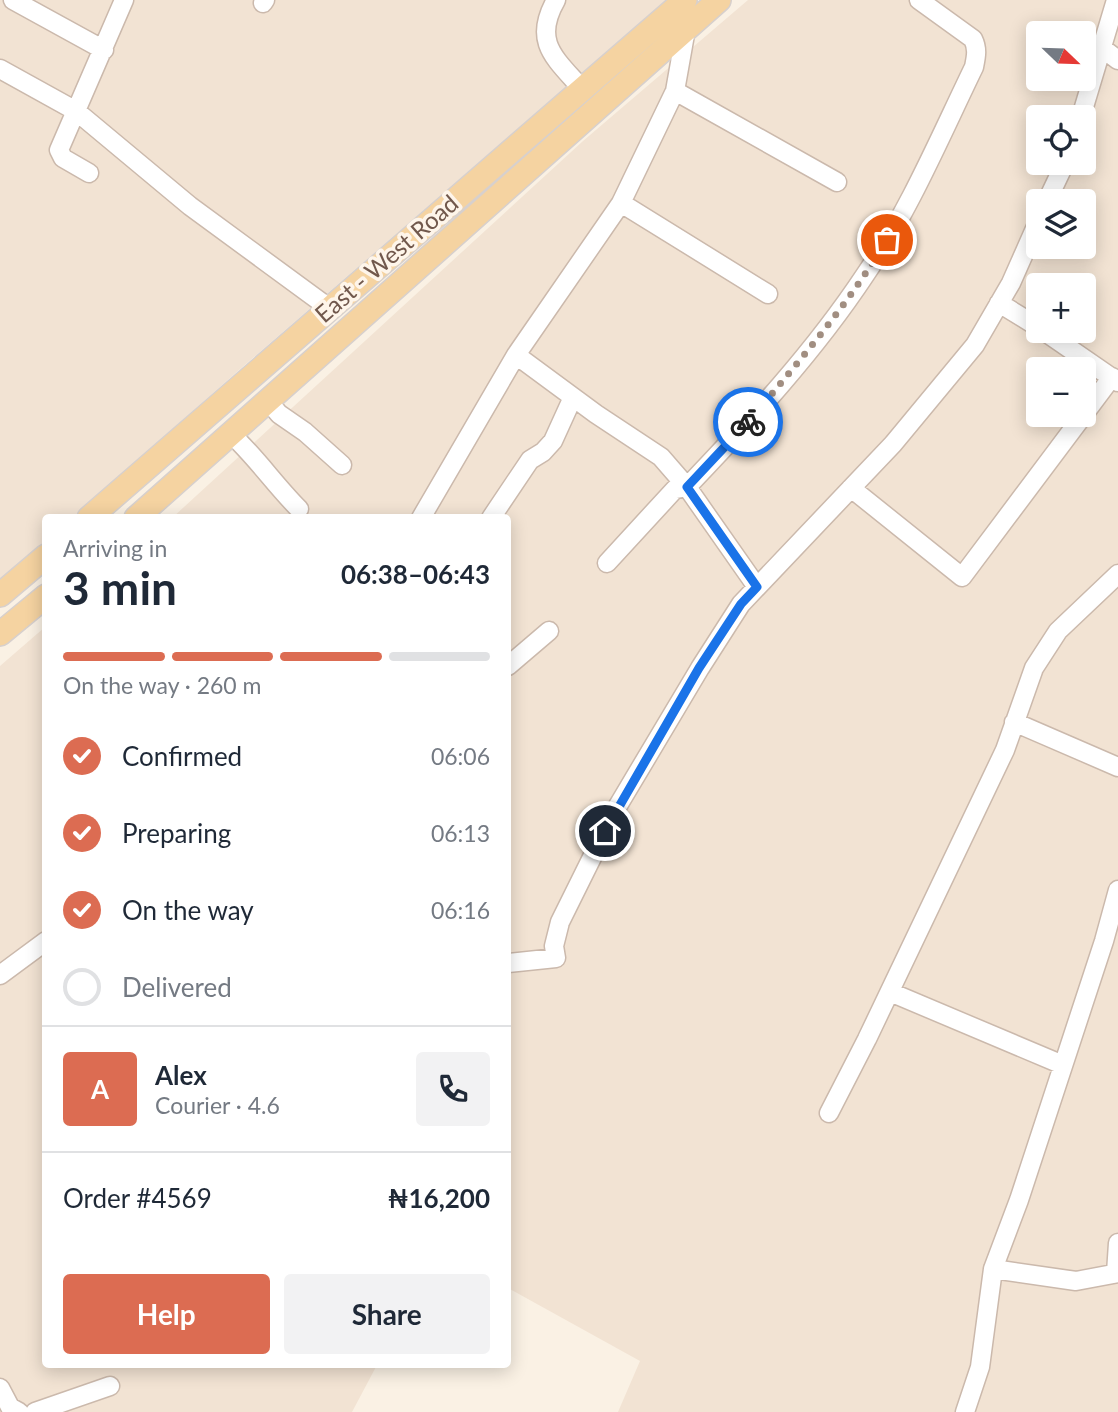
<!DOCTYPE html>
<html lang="en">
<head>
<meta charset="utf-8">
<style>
	body { margin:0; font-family:Lato,sans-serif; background:#f2f2f3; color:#1f2937; height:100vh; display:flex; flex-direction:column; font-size:26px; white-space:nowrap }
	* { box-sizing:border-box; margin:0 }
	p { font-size:23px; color:#747a83 }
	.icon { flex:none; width:38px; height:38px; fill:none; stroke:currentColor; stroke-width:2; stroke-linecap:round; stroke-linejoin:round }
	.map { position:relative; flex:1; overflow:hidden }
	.side { position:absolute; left:42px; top:514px; width:469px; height:854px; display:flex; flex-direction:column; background:#fff; border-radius:7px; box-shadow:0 4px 18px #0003 }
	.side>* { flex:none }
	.needle { width:46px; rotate:113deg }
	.buttons { position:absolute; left:1026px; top:21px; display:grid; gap:14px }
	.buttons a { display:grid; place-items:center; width:70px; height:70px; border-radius:7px; background:#fff; box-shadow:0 4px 18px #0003; font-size:35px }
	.pin { position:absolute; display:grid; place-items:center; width:60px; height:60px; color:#fff; margin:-30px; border:4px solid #fff; border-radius:50%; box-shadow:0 2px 7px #0007 }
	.courier { position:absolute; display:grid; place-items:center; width:70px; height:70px; margin:-35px; border:5px solid #1a73e8; border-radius:50%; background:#fff; color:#222; box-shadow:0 2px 9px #0007 }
	.head em { font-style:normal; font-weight:700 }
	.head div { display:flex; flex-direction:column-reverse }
	.head { display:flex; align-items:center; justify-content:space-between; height:119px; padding:0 21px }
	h1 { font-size:46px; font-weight:700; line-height:52px }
	.bar { display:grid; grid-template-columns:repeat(4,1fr); gap:10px 7px; align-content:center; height:84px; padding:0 21px }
	.bar i { height:9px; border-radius:5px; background:#e0e1e3 }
	.bar .selected { background:#dc6c52 }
	.bar p { grid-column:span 4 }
	.line { display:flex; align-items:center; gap:18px; padding:0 21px; border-top:2px solid #e0e1e3 }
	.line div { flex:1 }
	.round { display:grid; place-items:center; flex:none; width:74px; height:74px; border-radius:7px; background:#f2f2f3 }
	ol { padding:0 21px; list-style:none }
	li { display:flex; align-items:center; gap:21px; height:77px }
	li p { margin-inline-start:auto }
	li .icon { padding:7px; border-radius:50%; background:#dc6c52; color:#fff; stroke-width:4 }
	li:last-child { color:#747a83 }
	li i { width:38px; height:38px; border:4px solid #e0e1e3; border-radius:50% }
	.button { display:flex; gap:14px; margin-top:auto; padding:14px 21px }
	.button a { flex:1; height:80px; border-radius:7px; background:#dc6c52; color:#fff; font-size:28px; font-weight:700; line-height:80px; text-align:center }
	.button a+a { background:#f2f2f3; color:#1f2937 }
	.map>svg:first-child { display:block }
</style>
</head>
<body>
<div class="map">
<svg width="1118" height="1412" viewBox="0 0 1118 1412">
	<rect width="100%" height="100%" fill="#faf1e4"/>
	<path fill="#f2e3d3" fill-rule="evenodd" d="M0 0H666L239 370 72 518H46L45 542 0 582Z
		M748 0H1118V1412H618L640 1361 508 1288V518H172L583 141ZM1038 33H1083V79H1038ZM1038 117H1083V163H1038ZM1038 201H1083V247H1038ZM1038 285H1083V331H1038ZM1038 369H1083V415H1038Z
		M45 627 46 1365H377L352 1412H0V666Z"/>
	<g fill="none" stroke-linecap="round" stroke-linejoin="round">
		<defs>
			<path id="minor" d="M13 0 104 50
				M556 0C532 42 555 58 582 89
				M263 3 265 0
				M1102 48 1118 60
				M0 69 76 111 190 206 329 308
				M675 91 837 182
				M1081 117 1116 0
				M89 173 63 158 59 150 124 0
				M1047 201 1065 163
				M621 203 768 294
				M999 303 1038 327
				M1044 331 1118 382
				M516 355 596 414 661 457 687 487 757 587
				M268 401 279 414 305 432 342 465
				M231 434C256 457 275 485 299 509
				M851 488 962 577 1112 377
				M421 518 516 355 621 203 675 91 686 29
				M491 518 530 460 543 452 553 441 573 397
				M607 563 675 489 687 487C750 421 814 352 865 275 909 211 940 137 974 67 976 57 978 49 973 39L919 0
				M508 666 549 631
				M1014 722 1118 767
				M508 963 556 958 554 946 560 922 616 809 700 668 741 604 893 444 975 345 1011 283 1038 222
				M0 975 46 941
				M890 992 1063 1065
				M829 1113 867 1039 1005 750 1034 668 1058 631 1118 574
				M993 1269 1076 1281 1118 1273
				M1116 1273 1118 1243
				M0 1388 10 1407 19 1412
				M35 1412 110 1386
				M965 1412 980 1367 993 1269 1019 1200 1104 941 1118 890"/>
			<path id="major" d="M89 518 685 0
				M136 518 719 0
				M0 595 46 556
				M0 634 46 596"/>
		</defs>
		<use href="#minor" stroke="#cbb9ac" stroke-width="21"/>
		<use href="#major" stroke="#d7d0cd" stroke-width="26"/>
		<use href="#minor" stroke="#fff" stroke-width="18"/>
		<use href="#major" stroke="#f5d3a1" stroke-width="23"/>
	</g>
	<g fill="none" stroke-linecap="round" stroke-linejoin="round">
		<path stroke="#a18e81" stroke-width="7" stroke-dasharray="0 12.6" d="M748 422C797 364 847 306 887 240"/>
		<path stroke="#1a73e8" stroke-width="9" d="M605 831 699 668 741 604 757 587 687 487 748 422"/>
	</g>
	<g text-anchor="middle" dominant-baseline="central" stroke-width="7" stroke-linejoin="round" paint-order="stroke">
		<g font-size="24" fill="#71584c" stroke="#fef5ea">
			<text transform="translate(386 258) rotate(-41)">East - West Road</text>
		</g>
	</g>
</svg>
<div class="buttons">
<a><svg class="needle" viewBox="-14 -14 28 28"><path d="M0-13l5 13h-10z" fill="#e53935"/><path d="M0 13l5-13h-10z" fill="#747a83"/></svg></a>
<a><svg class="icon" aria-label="locate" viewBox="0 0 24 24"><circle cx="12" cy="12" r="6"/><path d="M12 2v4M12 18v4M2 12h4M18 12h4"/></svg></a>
<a><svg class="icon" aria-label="layers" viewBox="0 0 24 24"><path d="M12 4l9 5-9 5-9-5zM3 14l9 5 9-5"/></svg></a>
<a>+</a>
<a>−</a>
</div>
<div class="pin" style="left:887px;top:240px;background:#ea580c"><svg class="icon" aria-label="bag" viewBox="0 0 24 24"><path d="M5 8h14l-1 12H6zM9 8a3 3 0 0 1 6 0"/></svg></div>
<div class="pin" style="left:605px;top:831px;background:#1f2937"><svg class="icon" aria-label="home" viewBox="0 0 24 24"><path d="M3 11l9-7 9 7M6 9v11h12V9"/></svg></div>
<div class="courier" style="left:748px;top:422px"><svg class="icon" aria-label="bike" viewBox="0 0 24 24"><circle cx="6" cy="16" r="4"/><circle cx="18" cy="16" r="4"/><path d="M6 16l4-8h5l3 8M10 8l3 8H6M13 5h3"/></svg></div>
<section class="side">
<div class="head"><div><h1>3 min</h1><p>Arriving in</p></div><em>06:38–06:43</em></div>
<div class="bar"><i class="selected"></i><i class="selected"></i><i class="selected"></i><i></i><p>On the way · 260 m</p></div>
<ol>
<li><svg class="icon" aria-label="check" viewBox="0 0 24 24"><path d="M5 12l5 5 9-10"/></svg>Confirmed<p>06:06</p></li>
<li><svg class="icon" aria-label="check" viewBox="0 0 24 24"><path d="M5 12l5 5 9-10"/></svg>Preparing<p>06:13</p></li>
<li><svg class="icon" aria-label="check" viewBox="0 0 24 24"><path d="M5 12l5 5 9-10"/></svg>On the way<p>06:16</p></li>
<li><i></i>Delivered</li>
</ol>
<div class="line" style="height:126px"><b class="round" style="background:#dc6c52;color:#fff">A</b><div><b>Alex</b><p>Courier · 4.6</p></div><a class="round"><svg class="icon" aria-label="phone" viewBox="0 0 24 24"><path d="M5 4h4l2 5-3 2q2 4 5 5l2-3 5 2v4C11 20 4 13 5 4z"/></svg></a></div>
<div class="line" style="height:91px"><div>Order #4569</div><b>₦16,200</b></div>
<div class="button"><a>Help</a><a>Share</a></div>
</section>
</div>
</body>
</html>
